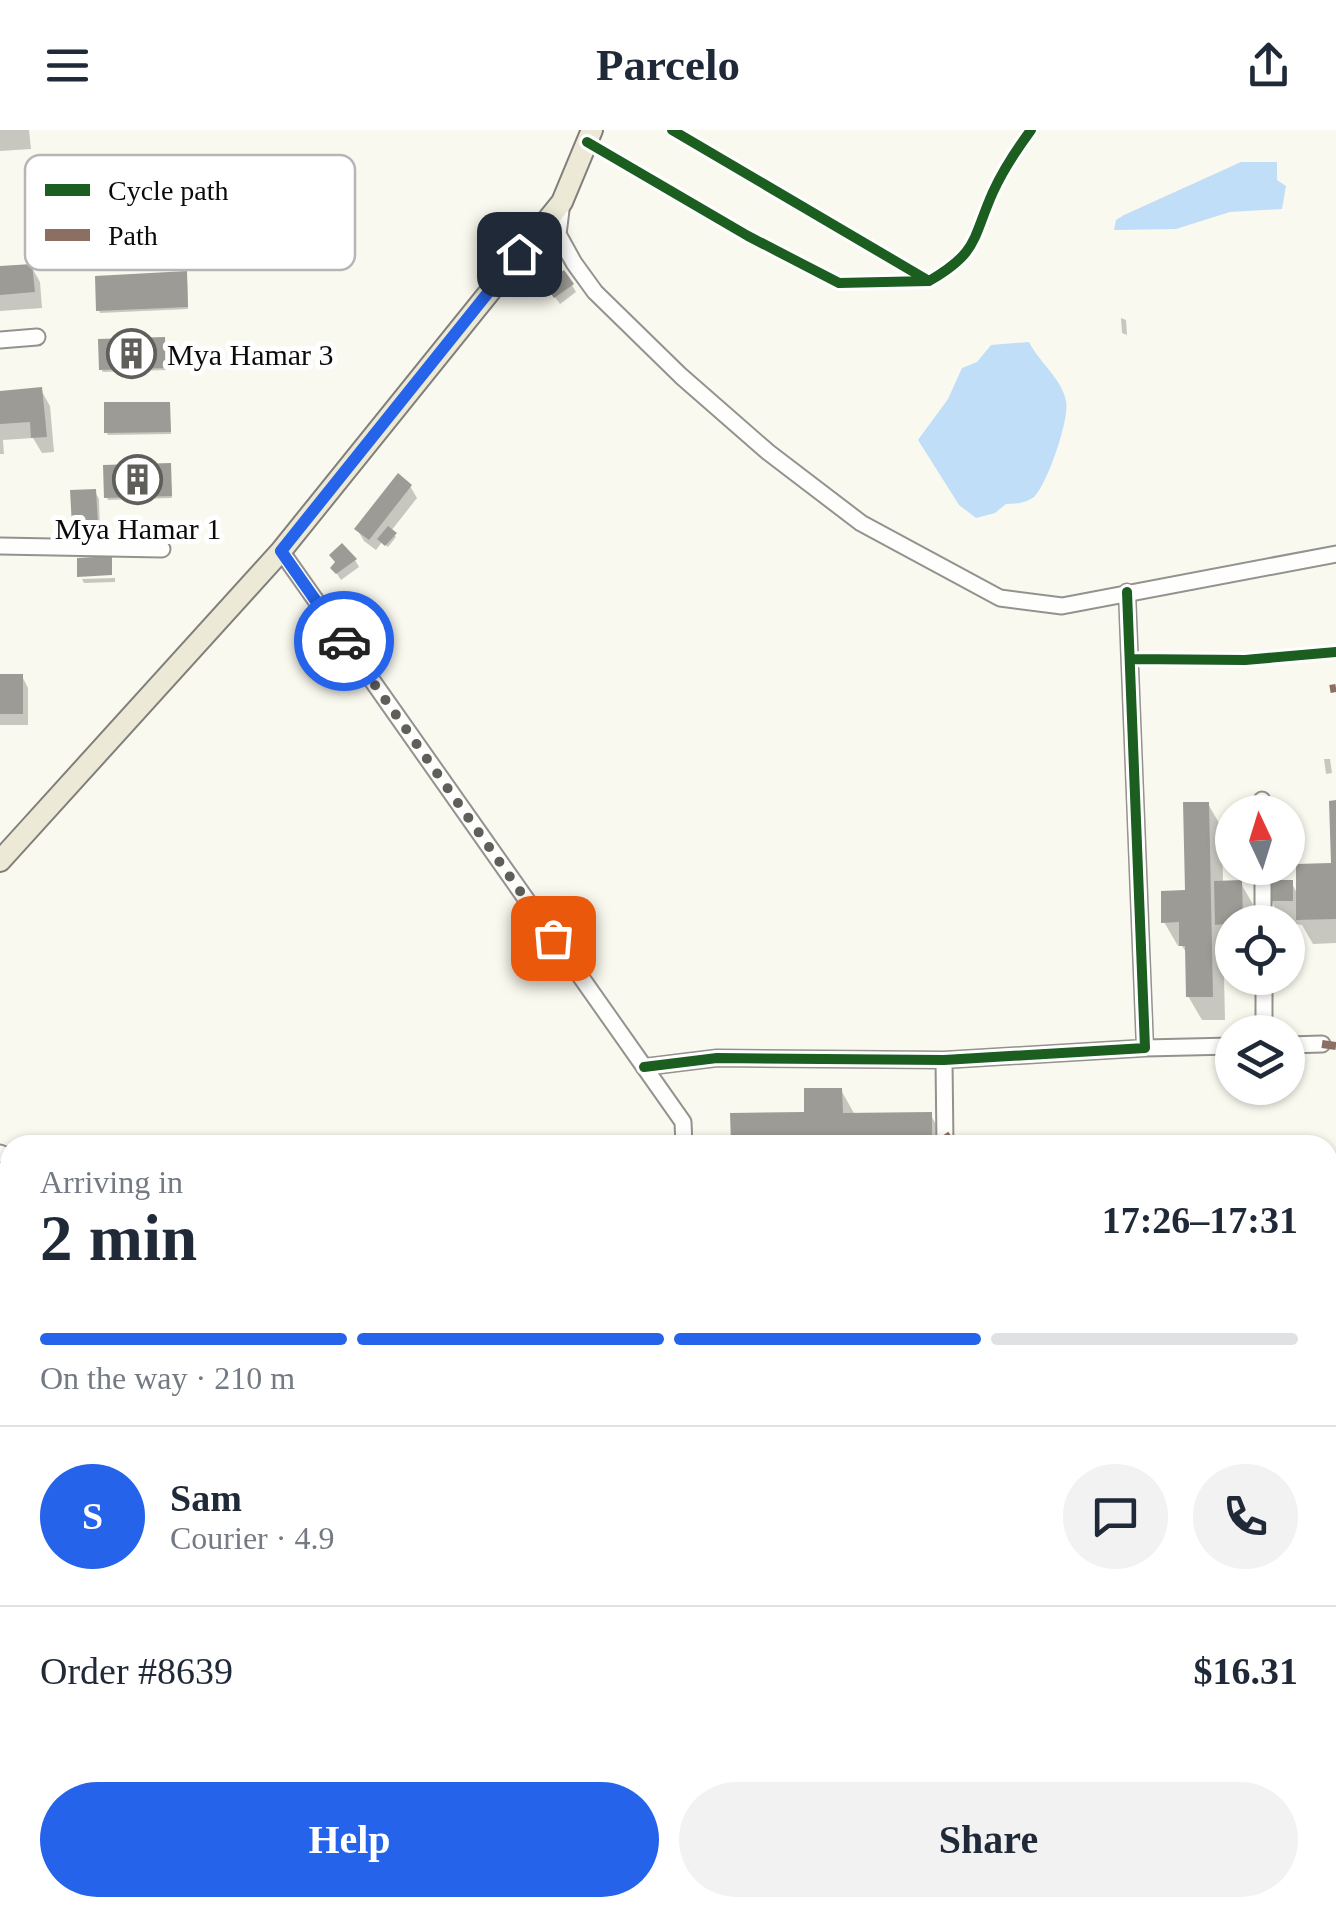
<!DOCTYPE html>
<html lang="en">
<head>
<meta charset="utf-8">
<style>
	body { margin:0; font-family:"Times New Roman",serif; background:#f2f2f3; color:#1f2937; height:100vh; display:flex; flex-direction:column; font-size:38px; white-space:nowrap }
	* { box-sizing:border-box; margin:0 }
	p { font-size:32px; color:#747a83 }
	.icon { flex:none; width:55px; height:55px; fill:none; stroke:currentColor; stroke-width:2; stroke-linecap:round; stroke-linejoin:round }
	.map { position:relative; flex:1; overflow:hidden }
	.sheet { position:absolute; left:0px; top:1005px; width:1338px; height:782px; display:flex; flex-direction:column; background:#fff; border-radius:30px 30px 0 0; box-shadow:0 2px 8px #0004 }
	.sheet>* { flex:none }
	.needle { width:65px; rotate:356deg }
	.buttons { position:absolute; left:1215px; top:665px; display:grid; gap:20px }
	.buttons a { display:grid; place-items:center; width:90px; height:90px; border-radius:50%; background:#fff; box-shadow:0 2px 8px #0004; font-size:50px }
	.pin { position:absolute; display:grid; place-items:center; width:85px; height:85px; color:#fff; margin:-42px; border-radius:20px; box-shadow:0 5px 15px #0006 }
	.courier { position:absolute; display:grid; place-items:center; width:100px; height:100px; margin:-50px; border:8px solid #2563eb; border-radius:50%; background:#fff; color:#222; box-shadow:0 2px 12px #0007 }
	.overview em { font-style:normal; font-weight:600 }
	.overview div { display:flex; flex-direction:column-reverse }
	.overview { display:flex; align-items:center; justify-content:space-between; height:170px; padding:0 40px }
	h1 { font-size:65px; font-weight:600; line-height:75px }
	.bar { display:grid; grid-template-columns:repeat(4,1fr); gap:15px 10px; align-content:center; height:120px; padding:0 40px }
	.bar i { height:12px; border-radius:8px; background:#e0e1e3 }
	.bar .selected { background:#2563eb }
	.bar p { grid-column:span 4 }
	.line { display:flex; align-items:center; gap:25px; padding:0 40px; border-top:2px solid #e0e1e3 }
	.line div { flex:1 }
	.round { display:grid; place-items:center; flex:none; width:105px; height:105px; border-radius:52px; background:#f2f2f3 }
	.cta { display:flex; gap:20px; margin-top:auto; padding:20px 40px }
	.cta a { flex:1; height:115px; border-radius:60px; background:#2563eb; color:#fff; font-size:40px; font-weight:600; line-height:115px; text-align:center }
	.cta a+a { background:#f2f2f3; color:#1f2937 }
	header { display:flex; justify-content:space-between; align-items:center; height:130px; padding:0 40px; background:#fff; font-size:45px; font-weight:600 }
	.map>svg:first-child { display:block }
</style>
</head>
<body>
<header><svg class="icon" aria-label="menu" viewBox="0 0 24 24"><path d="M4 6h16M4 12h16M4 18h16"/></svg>Parcelo<svg class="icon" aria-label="share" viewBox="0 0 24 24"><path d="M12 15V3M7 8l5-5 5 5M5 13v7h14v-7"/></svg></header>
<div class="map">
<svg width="1336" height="1787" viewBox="0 0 1336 1787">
	<rect width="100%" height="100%" fill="#faf9ef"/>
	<path fill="#c1def9" d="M1241 32H1277V50L1286 56 1282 79 1230 82 1176 99 1114 100 1116 90 1124 85Z
		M1029 212C1039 232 1062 249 1066 271 1070 288 1048 352 1035 366 1027 373 1016 374 1006 374L995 383 976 388 959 375 918 310 948 269 962 238 977 232 991 215Z"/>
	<path fill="#0003" d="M0 0H29L31 19 0 21Z
		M31 136 40 152 42 178 0 181V139Z
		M187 147 188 179 100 183 99 180Z
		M572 155 576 162 560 174 552 163Z
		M1121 188 1126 190 1127 205 1122 203Z
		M164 210 166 240 103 242 101 239Z
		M41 260 50 276 54 322 42 323 33 308 3 310 4 324H0V263Z
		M169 274 171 304 108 305 107 303Z
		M170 336 172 368 108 370 107 367Z
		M410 356 417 368 391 401 396 407 388 417 382 412 376 420 364 411 357 399Z
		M95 362 99 369 100 401 78 402 74 395Z
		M355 430 359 437 341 450 333 438Z
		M115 448V452L84 453 82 449Z
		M0 546H22L28 558V595H0Z
		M1324 629H1330L1332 643 1326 644Z
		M1336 673V813L1313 814 1302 795 1283 792 1271 771 1291 752 1298 765 1334 735Z
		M1208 674 1222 698 1223 753 1240 752 1254 776 1255 792H1232V819L1223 804 1225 890H1202L1188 866V825L1182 816H1178L1164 792 1188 763Z
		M841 960 855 985 930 984 944 1008V1015H733V986L807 985Z
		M1336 1253V1275L1329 1255Z"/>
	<path fill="#9c9b95" d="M32 134 35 162 0 165V136Z
		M564 140 574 154 554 168 544 155Z
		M187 141 188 177 96 181 95 146Z
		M165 207 166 238 99 240 98 209Z
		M42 257 47 307 31 308 30 292 0 294V261Z
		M104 272H170L171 302 104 303Z
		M171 333 172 366 104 368 103 335Z
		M398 343 412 355 369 410 354 399Z
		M96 359 98 394 72 396 70 360Z
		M388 396 397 403 385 416 377 409Z
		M342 413 357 429 336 444 330 438 335 432 329 425Z
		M112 426V445L77 447V428Z
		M0 544H23V584H0Z
		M1336 670V789L1296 790V734L1331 733 1329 671Z
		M1183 672H1209L1213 867H1186L1185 816H1179V792L1161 793V761L1185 760Z
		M1242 750 1243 792 1215 795 1214 751Z
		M1268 750H1293V771H1268Z
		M804 958H842L843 983 932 982V1012L731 1015 730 983 804 982Z
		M7 1737 10 1738V1772L0 1767V1748Z
		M1216 1778H1243V1782L1250 1781V1787H1216Z
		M1267 1778H1294L1295 1787H1260L1259 1781H1267Z"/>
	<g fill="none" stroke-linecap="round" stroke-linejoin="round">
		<defs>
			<path id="minor" d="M562 72 558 104 574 133 595 162 681 246 768 322 861 393 1000 468 1062 476 1336 424
				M0 210 37 207
				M0 416 162 419
				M281 421 683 992 684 1015
				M1262 670V682
				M1263 738V792
				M1264 848V902
				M1288 915 1322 914
				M1145 918 1232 916
				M944 930 945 1015
				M644 937 717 928 944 930 1145 918 1127 462
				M0 1023 10 1027"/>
			<path id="major" d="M0 731 281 421 562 72 592 0"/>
		</defs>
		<use href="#minor" stroke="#93928e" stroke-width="19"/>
		<use href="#major" stroke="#807f7b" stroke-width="24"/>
		<use href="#minor" stroke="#fefefd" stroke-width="15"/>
		<use href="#major" stroke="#ecead6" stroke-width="20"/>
		<path stroke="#8d6e63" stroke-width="8" stroke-dasharray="15 8" stroke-linecap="butt" d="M1330 559 1336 558
			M1322 914 1336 916
			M945 1004 953 1015
			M1328 1618 1336 1620
			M1328 1721 1336 1728
			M855 1778 857 1787
			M1130 1778 1152 1787
			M1055 1787 1057 1778"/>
		<defs>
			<path id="cycleway" d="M672 0 929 151C979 122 972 109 993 62 1003 40 1017 19 1031 0
				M587 12 748 106 839 153 929 151
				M1130 529 1245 530 1336 522
				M644 937 717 928 944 930 1145 918 1127 462"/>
		</defs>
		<use href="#cycleway" stroke="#fff" stroke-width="16"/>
		<use href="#cycleway" stroke="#1b5e20" stroke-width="10"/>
	</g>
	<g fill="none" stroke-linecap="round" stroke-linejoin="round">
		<path stroke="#5f5e5b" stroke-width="10" stroke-dasharray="0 18" d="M344 511 553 808"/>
		<path stroke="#2563eb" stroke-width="12" d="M344 511 281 421 519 124"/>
	</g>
	<defs>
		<symbol id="building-ring" viewBox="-11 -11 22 22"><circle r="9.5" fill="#fff" stroke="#5f5e5b" stroke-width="1.5"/><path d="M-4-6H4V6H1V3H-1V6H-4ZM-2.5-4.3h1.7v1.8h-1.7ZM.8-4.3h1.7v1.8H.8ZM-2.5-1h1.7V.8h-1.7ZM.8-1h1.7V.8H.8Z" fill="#5f5e5b"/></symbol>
	</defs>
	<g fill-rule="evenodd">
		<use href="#building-ring" x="104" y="196" width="55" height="55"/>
		<use href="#building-ring" x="110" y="322" width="55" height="55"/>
	</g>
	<g text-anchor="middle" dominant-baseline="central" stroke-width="10" stroke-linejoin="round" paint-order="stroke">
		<g font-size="30" fill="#0b0b0b" stroke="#fff" text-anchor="start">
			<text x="167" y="224">Mya Hamar 3</text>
			<text x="138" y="398" text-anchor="middle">Mya Hamar 1</text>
		</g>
	</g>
	<rect x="25" y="25" width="330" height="115" rx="15" fill="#fff" stroke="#b6b6b6" stroke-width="2.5"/>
	<rect x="45" y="54" width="45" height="12" fill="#1b5e20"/>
	<rect x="45" y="99" width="45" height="12" fill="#8d6e63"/>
	<g font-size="28" fill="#0b0b0b">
		<text x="108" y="70">Cycle path</text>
		<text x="108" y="115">Path</text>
	</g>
</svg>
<div class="buttons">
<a><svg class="needle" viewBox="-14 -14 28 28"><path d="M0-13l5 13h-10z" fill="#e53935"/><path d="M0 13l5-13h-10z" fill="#747a83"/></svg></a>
<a><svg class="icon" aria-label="locate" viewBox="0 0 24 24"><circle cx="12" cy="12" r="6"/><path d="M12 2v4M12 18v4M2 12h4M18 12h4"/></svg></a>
<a><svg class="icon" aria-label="layers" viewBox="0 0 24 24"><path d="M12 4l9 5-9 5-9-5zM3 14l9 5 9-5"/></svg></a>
</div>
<div class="pin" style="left:553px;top:808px;background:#ea580c"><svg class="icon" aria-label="bag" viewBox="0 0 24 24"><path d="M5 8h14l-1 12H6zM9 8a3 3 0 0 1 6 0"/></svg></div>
<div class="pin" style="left:519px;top:124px;background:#1f2937"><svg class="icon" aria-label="home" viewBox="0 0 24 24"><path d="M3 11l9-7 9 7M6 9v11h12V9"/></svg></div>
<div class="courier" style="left:344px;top:511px"><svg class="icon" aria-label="car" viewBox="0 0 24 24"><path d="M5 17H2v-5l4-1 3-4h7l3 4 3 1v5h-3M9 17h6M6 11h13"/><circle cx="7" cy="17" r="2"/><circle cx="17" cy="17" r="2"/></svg></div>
<section class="sheet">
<div class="overview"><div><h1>2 min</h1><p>Arriving in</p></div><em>17:26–17:31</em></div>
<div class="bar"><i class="selected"></i><i class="selected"></i><i class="selected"></i><i></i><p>On the way · 210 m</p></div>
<div class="line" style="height:180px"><b class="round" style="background:#2563eb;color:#fff">S</b><div><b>Sam</b><p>Courier · 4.9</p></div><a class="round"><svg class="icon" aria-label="chat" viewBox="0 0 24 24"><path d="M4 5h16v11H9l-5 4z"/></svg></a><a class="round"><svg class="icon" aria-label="phone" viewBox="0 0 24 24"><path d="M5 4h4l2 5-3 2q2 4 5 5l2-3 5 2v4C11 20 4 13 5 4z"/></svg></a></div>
<div class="line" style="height:130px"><div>Order #8639</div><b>$16.31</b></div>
<div class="cta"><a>Help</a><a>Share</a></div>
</section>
</div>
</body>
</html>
